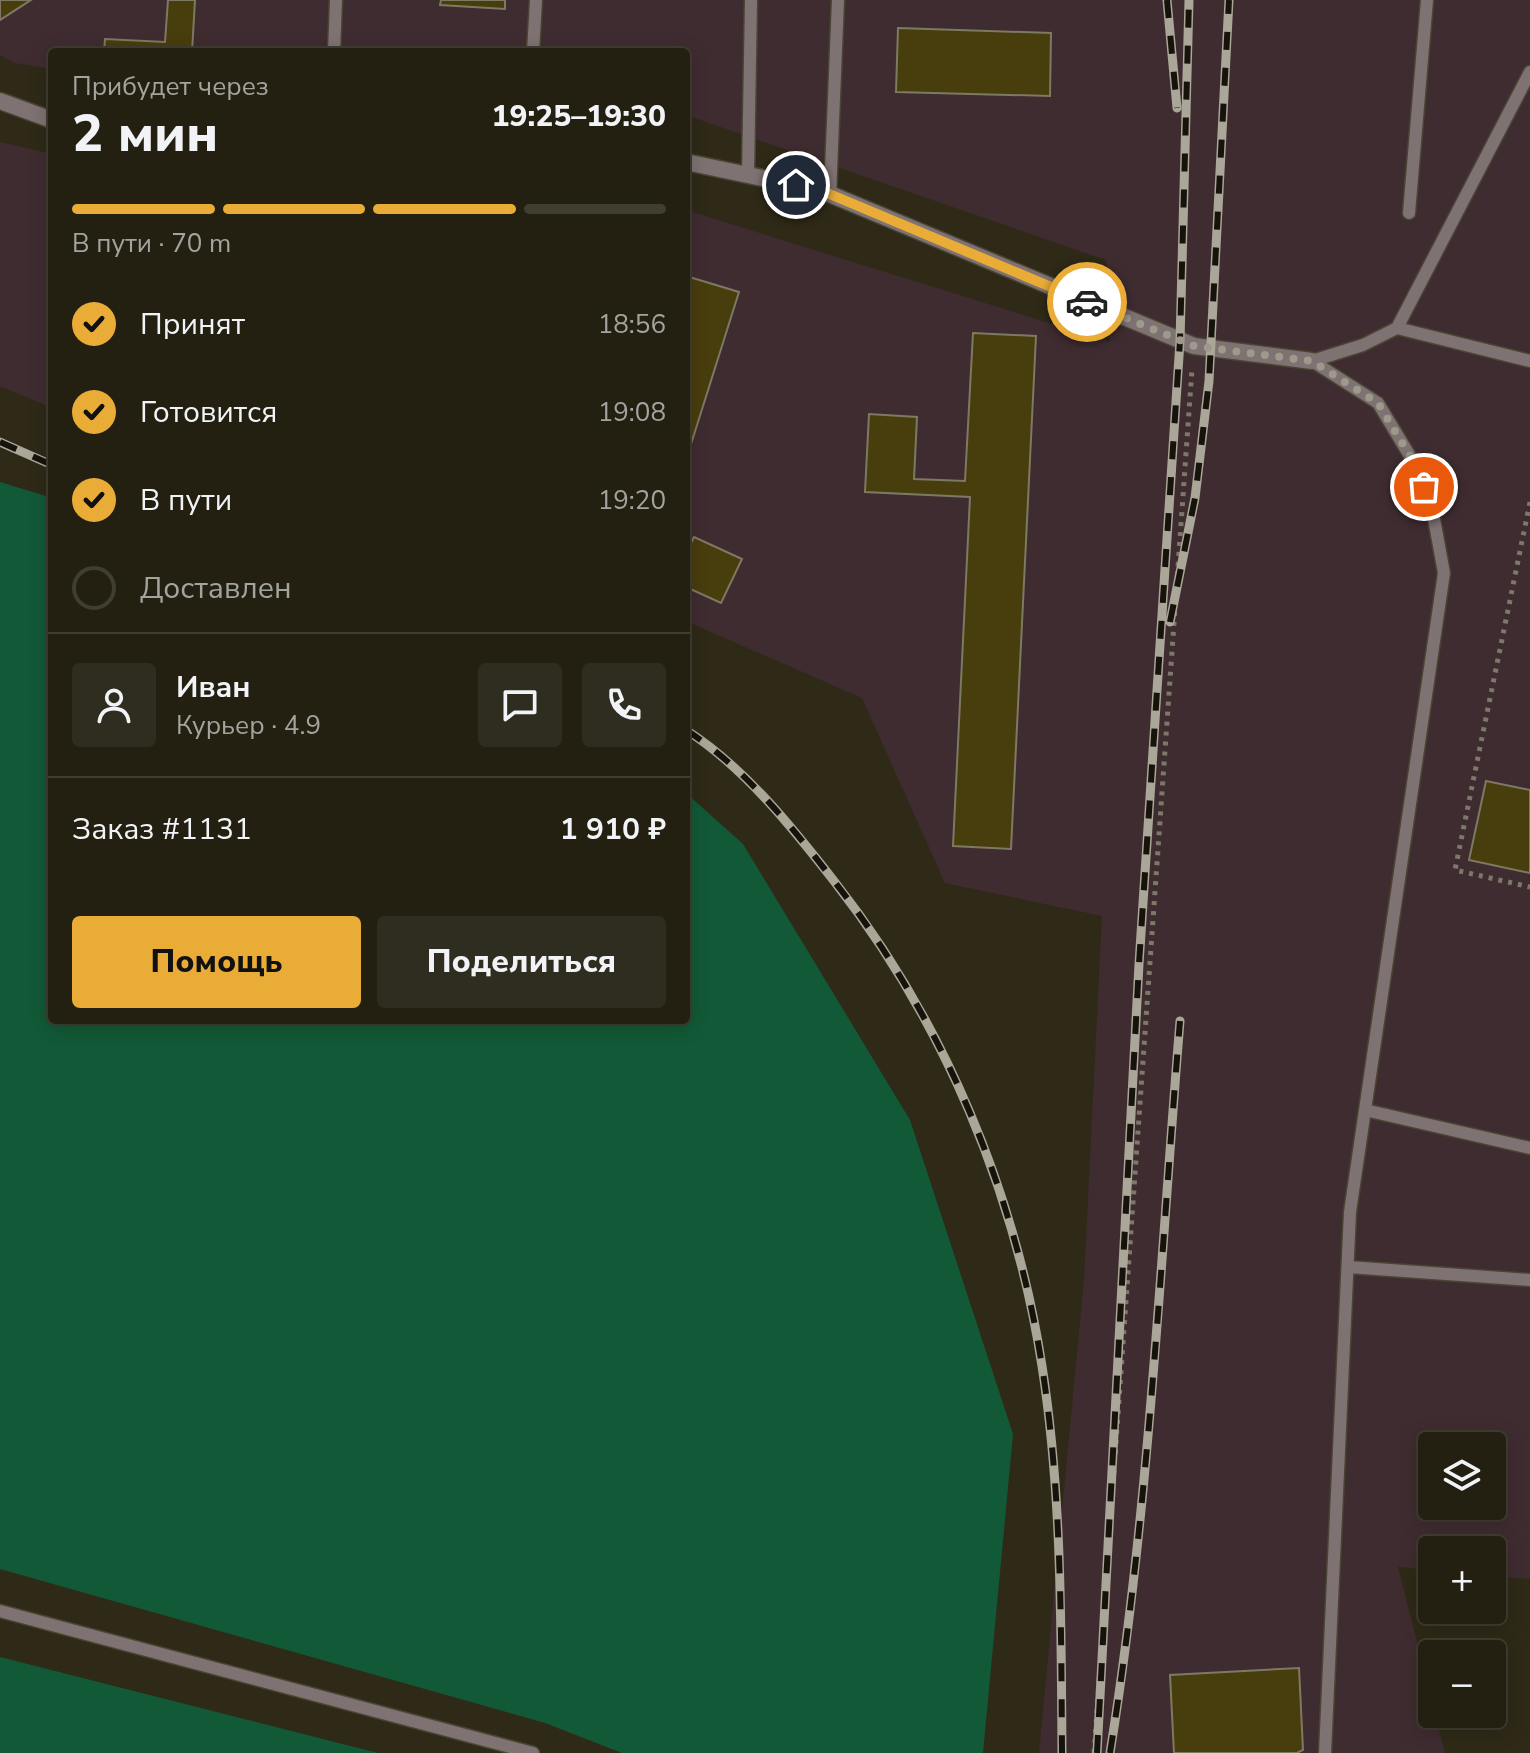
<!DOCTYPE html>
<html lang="ru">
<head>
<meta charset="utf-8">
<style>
	body { margin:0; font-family:"Nunito Sans",sans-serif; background:#2f2d1f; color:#f1f3f6; height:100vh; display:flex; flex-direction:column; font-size:30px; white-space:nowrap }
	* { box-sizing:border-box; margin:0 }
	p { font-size:26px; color:#a3a39f }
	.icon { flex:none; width:44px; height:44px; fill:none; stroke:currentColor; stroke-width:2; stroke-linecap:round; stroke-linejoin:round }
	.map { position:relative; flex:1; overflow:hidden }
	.side { position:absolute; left:48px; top:48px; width:642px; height:976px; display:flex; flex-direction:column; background:#232011; border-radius:8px; box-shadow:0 4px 20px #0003,0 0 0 2px #403e31 }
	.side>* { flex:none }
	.tools { position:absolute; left:1418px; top:1432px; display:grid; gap:16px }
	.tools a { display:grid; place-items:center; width:88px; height:88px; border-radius:8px; background:#232011; box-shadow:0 4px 20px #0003,0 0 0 2px #403e31; font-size:40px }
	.pin { position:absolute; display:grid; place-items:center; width:68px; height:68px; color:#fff; margin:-34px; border:4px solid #fff; border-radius:50%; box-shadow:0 2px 8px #0007 }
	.courier { position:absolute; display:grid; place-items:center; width:80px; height:80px; margin:-40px; border:6px solid #e8ac37; border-radius:50%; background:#fff; color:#222; box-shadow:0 2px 10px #0007 }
	.overview em { font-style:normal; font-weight:800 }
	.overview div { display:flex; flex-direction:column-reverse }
	.overview { display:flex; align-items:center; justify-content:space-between; height:136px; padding:0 24px }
	h1 { font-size:52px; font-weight:800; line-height:60px }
	.bar { display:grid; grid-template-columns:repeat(4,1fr); gap:12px 8px; align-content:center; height:96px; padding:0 24px }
	.bar i { height:10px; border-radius:6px; background:#403e31 }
	.bar .active { background:#e8ac37 }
	.bar p { grid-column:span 4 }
	.line { display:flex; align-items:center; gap:20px; padding:0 24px; border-top:2px solid #403e31 }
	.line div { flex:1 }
	.round { display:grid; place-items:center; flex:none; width:84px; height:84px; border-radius:8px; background:#2f2d1f }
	ol { padding:0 24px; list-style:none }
	li { display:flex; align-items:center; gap:24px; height:88px }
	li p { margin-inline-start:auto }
	li .icon { padding:8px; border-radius:50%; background:#e8ac37; color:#111; stroke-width:4 }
	li:last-child { color:#a3a39f }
	li i { width:44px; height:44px; border:4px solid #403e31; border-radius:50% }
	.action { display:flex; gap:16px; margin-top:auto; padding:16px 24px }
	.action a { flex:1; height:92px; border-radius:8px; background:#e8ac37; color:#111; font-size:32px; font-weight:800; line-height:92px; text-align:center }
	.action a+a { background:#2f2d1f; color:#f1f3f6 }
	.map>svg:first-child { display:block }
</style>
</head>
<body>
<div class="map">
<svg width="1530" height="1753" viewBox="0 0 1530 1753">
	<rect width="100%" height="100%" fill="#2f2a17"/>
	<path fill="#3f2c31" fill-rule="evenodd" d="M0 0H1530V1579L1492 1576V1550H1432V1570L1398 1567 1432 1701V1714H1435L1445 1753H1039L1084 1280 1102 916 945 883 862 698 686 621V210L1110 342 1106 260 686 115V52H52V69L14 63 0 55ZM1432 1446H1492V1506H1432Z
		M0 142 52 154V408L0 386Z"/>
	<path fill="#125937" d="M0 482 52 498V1020H686V793L743 844 910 1120 1013 1434 983 1753H622L545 1723 0 1569Z
		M0 1657 378 1753H0Z"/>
	<path fill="#483d0d" stroke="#7e7963" stroke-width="2" d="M0 0H31L0 20Z
		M168 0H195L192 52H104L105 39 165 42Z
		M441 0H505V9L440 5Z
		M898 28 1051 33 1050 96 896 92Z
		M686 276 739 292 686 460Z
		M973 333 1036 336 1011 849 953 846 970 497 865 492 869 414 917 417 914 479 965 481Z
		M694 537 742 559 721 603 686 587V553Z
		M1486 781 1530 790V873L1469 860Z
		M1299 1668 1303 1750 1297 1753H1174L1170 1675Z"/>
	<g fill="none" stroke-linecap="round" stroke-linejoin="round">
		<defs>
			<path id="service" d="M334 52 336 0
				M533 52 536 0
				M748 175 751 0
				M830 195 838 0
				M1409 213 1427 0
				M1397 328 1530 361
				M1312 361 1378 403 1416 466 1432 508 1444 573 1350 1212 1325 1753
				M1312 361 1363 345 1397 328 1530 72
				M1365 1110 1530 1148
				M1348 1267 1530 1280
				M0 1611 533 1753"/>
			<path id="tertiary" d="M0 101 52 120
				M686 162 820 190 1194 346 1312 361"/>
		</defs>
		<use href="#service" stroke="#4a4533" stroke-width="15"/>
		<use href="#tertiary" stroke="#4a4533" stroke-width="19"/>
		<path stroke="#7d7969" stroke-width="5" stroke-dasharray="4 6" stroke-linecap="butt" d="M1530 502 1455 870 1530 887
			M1094 1753 1192 369"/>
		<use href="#service" stroke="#7e7273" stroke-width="12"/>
		<use href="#tertiary" stroke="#7e7273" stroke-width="16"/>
		<defs>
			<path id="rail" d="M1167 0 1177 108
				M0 442 52 465
				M1170 622 1195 498 1209 381 1229 0
				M686 730C744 767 792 827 834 881 943 1020 1015 1191 1042 1366 1062 1494 1061 1624 1062 1753
				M1097 1753 1139 964 1180 341 1189 0
				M1110 1753C1149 1511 1160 1265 1180 1021"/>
		</defs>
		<use href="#rail" stroke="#aaa698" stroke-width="9"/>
		<use href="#rail" stroke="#15130b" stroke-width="6" stroke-dasharray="18" stroke-linecap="butt"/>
	</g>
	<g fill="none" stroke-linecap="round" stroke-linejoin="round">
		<path stroke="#9d998b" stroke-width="8" stroke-dasharray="0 14.4" d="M1087 302 1194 346 1312 361 1378 403 1416 466 1424 487"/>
		<path stroke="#e8ac37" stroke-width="10" d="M796 185 820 190 1087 302"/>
	</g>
</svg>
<div class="tools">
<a><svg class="icon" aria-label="layers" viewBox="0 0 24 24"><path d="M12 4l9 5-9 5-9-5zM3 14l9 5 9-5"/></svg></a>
<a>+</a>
<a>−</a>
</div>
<div class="pin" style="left:1424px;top:487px;background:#ea580c"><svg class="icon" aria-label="bag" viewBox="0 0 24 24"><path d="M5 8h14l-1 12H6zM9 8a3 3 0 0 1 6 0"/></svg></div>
<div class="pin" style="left:796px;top:185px;background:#1f2937"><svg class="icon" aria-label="home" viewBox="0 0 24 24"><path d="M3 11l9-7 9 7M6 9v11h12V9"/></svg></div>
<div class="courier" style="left:1087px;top:302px"><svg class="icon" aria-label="car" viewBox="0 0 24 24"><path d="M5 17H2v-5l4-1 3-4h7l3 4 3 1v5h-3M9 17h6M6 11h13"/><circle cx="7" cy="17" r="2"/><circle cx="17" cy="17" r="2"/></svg></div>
<section class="side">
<div class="overview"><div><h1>2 мин</h1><p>Прибудет через</p></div><em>19:25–19:30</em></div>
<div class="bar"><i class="active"></i><i class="active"></i><i class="active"></i><i></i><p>В пути · 70 m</p></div>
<ol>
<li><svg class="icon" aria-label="check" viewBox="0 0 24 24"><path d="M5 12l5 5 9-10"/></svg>Принят<p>18:56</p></li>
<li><svg class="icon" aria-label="check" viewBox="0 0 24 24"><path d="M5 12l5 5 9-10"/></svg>Готовится<p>19:08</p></li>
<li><svg class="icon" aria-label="check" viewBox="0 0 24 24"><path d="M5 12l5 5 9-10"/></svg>В пути<p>19:20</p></li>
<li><i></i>Доставлен</li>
</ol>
<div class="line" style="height:144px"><a class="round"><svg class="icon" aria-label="person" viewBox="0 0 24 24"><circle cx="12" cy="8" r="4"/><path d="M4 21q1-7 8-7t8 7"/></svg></a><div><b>Иван</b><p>Курьер · 4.9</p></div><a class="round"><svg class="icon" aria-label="chat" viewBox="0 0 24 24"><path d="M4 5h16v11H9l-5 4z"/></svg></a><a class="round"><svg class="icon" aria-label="phone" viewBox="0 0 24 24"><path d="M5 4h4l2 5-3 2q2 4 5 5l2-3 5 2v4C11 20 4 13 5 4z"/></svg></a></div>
<div class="line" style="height:104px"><div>Заказ #1131</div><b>1 910 ₽</b></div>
<div class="action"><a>Помощь</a><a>Поделиться</a></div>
</section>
</div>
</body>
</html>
